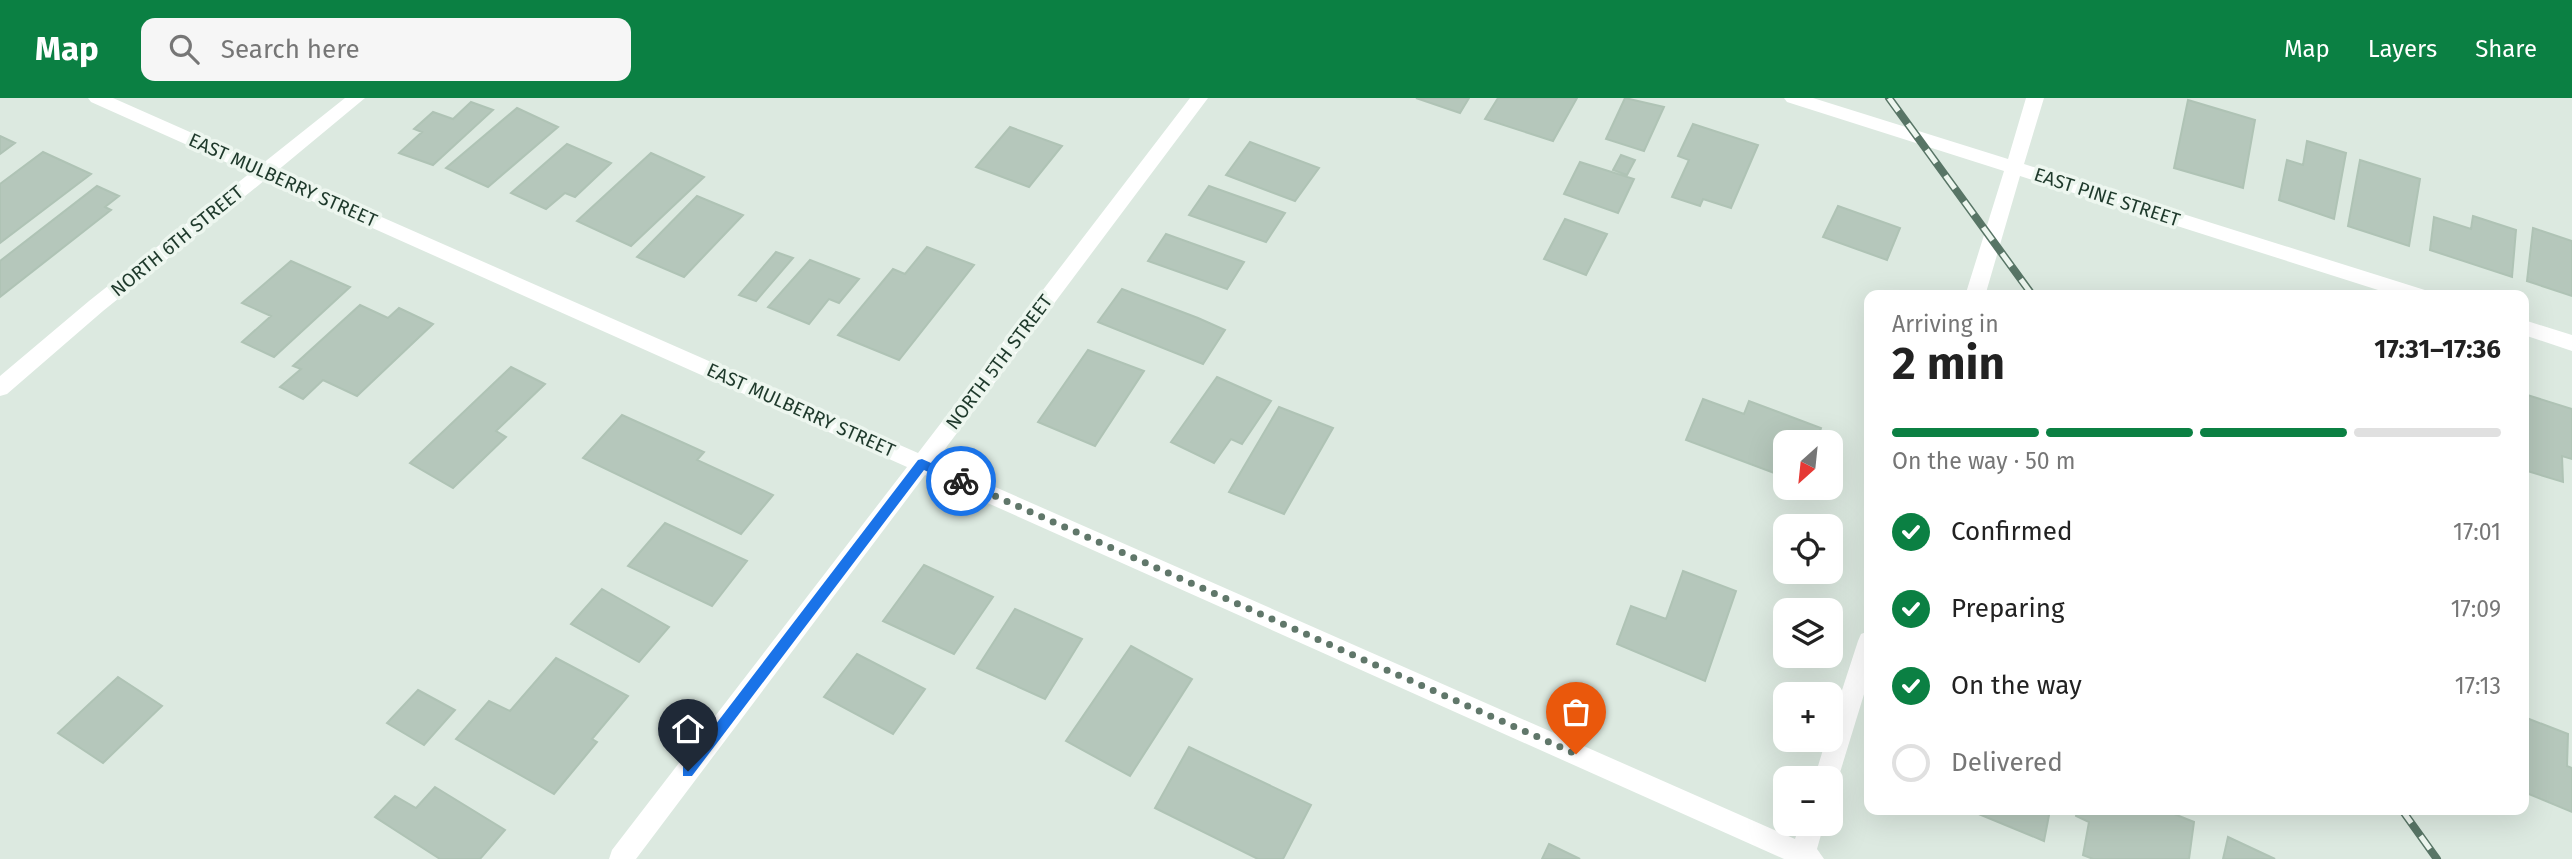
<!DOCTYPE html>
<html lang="en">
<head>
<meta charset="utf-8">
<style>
	body { margin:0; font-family:"Fira Sans",sans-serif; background:#f6f6f6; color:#222; height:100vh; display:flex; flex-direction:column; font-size:26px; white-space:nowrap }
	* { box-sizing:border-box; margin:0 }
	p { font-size:23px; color:#767676 }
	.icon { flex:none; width:38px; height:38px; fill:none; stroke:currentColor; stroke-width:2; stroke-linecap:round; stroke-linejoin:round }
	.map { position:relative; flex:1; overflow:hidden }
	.panel { position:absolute; left:1864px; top:192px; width:665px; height:525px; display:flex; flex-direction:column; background:#fff; border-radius:14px; box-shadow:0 7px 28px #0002 }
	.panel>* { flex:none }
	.needle { width:46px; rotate:207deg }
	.buttons { position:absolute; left:1773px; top:332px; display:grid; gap:14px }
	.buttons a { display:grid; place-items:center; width:70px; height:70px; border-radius:14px; background:#fff; box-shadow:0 7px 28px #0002; font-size:35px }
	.pin { position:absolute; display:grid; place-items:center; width:60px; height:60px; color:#fff; margin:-72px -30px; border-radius:50% 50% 50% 0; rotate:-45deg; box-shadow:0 0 7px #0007 }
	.pin .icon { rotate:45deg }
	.courier { position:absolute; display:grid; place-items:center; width:70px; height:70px; margin:-35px; border:5px solid #1a73e8; border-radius:50%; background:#fff; color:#222; box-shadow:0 2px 9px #0007 }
	.head em { font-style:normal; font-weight:700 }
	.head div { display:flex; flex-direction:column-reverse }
	.head { display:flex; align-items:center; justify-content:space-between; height:119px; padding:0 28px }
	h1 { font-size:46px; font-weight:700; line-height:52px }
	.bar { display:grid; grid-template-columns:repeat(4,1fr); gap:10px 7px; align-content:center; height:84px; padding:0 28px }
	.bar i { height:9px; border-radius:5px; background:#e0e0e0 }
	.bar .current { background:#0b8043 }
	.bar p { grid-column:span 4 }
	ol { padding:0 28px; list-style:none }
	li { display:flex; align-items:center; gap:21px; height:77px }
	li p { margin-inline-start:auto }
	li .icon { padding:7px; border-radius:50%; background:#0b8043; color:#fff; stroke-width:4 }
	li:last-child { color:#767676 }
	li i { width:38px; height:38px; border:4px solid #e0e0e0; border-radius:50% }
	header { display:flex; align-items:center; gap:42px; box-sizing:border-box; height:98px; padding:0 35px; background:#0b8043; color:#fff }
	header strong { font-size:33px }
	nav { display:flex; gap:38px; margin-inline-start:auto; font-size:24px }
	.search { width:490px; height:63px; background:#f6f6f6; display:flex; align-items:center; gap:18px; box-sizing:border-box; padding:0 24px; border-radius:14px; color:#767676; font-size:26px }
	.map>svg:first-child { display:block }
</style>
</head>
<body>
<header>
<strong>Map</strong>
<div class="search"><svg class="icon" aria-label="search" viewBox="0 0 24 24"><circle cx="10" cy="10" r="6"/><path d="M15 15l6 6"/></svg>Search here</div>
<nav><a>Map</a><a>Layers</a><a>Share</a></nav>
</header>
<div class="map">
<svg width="2572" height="761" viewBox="0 0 2572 761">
	<rect width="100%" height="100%" fill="#dce9e0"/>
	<path fill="#b5c7bb" stroke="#afc3b5" stroke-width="2" d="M1416 0H1469L1460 15Z
		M1498 0H1577L1553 43 1485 21Z
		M1625 0 1664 9 1644 53 1606 41Z
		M2188 2 2255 22 2243 90 2174 70Z
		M471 4 493 12 433 67 399 55 422 34 414 31 433 14 453 21Z
		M517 10 558 29 488 89 446 70Z
		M1693 26 1758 47 1731 110 1703 101 1700 108 1672 99 1689 62 1678 58Z
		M1010 29 1062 48 1029 89 976 69Z
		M0 38 15 45 0 56Z
		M2307 43 2346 55 2334 121 2279 102 2287 62 2303 67Z
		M1250 44 1319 70 1295 103 1226 77Z
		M567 46 611 65 575 99 565 95 546 111 511 95Z
		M43 54 91 76 0 145V86Z
		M651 55 704 79 631 148 577 123Z
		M1621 57 1635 62 1627 77 1613 72Z
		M2360 62 2420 81 2409 148 2348 128Z
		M1580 64 1634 81 1618 115 1564 96Z
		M97 88 119 98 105 109 111 112 0 199V163Z
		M1209 88 1285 115 1266 144 1189 117Z
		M697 98 743 117 684 179 637 159Z
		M1838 108 1900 130 1887 162 1823 139Z
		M2473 118 2516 132 2512 179 2430 152 2434 119 2471 131Z
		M1565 121 1607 136 1586 177 1544 161Z
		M2533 130 2572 143V198L2527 183Z
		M1166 136 1244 164 1227 191 1148 163Z
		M927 149 974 167 899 262 838 237 893 171 905 176Z
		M776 154 793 160 756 203 739 197Z
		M810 162 859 181 839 205 829 201 809 226 768 209Z
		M291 163 350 189 274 259 242 244 271 218 242 205Z
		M1122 191 1198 220 1225 232 1203 266 1098 224Z
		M360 207 388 220 399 210 433 226 357 298 323 282 303 301 280 289 301 271 293 268Z
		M1088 252 1144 273 1095 348 1038 324Z
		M511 269 545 286 496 333 506 339 453 390 410 365Z
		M1217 279 1271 303 1242 346 1231 341 1214 365 1171 344Z
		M2524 296 2572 311V361L2562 358 2563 384 2524 372Z
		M1703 301 1744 316 1749 303 1821 330 1816 345H1785V379L1686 342Z
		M1279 309 1333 330 1284 416 1229 394Z
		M622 317 704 354 697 362 773 397 741 436 583 360Z
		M665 425 747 463 712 508 628 468Z
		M924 467 993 499 954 556 883 523Z
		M1683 473 1736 493 1705 583 1617 546 1631 508 1666 521Z
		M602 491 669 529 639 564 571 526Z
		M1015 511 1082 541 1045 601 977 570Z
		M1131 548 1192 581 1130 678 1066 643Z
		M857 556 925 591 893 636 824 599Z
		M556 560 628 598 592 641 597 644 554 696 456 641 489 603 510 613Z
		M118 579 162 608 103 665 58 635Z
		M418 592 455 612 424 647 387 625Z
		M2524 619 2568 636 2567 668 2572 670V714L2524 694Z
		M1189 649 1311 707 1283 761H1258L1155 710Z
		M435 689 505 732 480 761H440L375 719 395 698 416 710Z
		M1969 712H2050L2044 743Z
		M2077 712H2164L2194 724 2189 761H2093L2083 757 2089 724 2076 718Z
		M2228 739 2275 761H2223Z
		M1549 746 1580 761H1542Z"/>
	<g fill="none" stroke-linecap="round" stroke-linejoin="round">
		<path fill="#fff" fill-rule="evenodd" d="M88 0H113L262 66 345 0H365L277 73 918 355 1190 0H1208L936 363 1795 741 1800 726H1824L1817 751 1824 761H1784L925 377 636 761H609L612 752 907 369 265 82 103 213 7 296 0 298V278L89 203 250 75 91 4Z
			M1784 0H1813L2008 61 2026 0H2044L2024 66 2428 193 2430 198H2397L2020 78 1985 198H1965L2004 73 1787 4Z
			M2524 222 2572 237V253L2524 237Z
			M1869 533V580L1838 681 1834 689 1830 691V681H1814L1826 642H1830V629L1858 543 1861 536Z"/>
		<defs>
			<path id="rail" d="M1889 0 2033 198
				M2402 712 2437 761"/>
		</defs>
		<use href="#rail" stroke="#587566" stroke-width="8"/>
		<use href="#rail" stroke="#edf6ef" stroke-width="5" stroke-dasharray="16" stroke-linecap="butt"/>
	</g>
	<path fill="#1a73e8" d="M922 361 965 380V387H957L924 372 692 678H683V669L918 362Z"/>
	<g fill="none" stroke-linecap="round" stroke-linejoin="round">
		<path stroke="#60776a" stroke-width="7" stroke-dasharray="0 12.6" d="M961 383 1576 656"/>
	</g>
	<g text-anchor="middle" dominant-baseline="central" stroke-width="7" stroke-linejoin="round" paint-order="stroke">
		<g font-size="19" fill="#1e392b" stroke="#edf6ef">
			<text transform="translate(283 82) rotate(24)">EAST MULBERRY STREET</text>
			<text transform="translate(2107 99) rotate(18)">EAST PINE STREET</text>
			<text transform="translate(177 143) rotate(-39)">NORTH 6TH STREET</text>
			<text transform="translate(999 264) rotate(-53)">NORTH 5TH STREET</text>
			<text transform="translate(801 312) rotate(24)">EAST MULBERRY STREET</text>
		</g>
	</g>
</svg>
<div class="buttons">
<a><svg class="needle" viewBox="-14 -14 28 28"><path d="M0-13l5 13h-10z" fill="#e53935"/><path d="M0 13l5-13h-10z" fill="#767676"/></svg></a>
<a><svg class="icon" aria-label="locate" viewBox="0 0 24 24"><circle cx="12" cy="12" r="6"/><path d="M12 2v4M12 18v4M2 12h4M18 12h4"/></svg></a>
<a><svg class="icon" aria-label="layers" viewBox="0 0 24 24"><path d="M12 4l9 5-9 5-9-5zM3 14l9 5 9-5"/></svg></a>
<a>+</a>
<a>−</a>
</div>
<div class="pin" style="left:1576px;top:656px;background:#ea580c"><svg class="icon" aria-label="bag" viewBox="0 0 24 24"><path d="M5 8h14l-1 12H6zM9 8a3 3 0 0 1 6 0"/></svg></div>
<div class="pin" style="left:688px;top:673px;background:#1f2937"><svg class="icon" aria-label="home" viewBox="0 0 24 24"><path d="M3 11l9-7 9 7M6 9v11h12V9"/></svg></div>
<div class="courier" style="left:961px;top:383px"><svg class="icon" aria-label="bike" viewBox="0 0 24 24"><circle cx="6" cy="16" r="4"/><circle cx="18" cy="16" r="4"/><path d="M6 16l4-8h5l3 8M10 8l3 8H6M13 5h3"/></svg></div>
<section class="panel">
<div class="head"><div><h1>2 min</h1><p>Arriving in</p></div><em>17:31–17:36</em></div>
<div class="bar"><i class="current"></i><i class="current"></i><i class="current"></i><i></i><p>On the way · 50 m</p></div>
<ol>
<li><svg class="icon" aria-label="check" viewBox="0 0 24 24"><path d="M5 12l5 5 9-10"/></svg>Confirmed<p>17:01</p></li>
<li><svg class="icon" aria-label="check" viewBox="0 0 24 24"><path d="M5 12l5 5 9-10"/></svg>Preparing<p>17:09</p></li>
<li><svg class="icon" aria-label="check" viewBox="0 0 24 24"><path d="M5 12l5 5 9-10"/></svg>On the way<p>17:13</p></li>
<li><i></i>Delivered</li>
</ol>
</section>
</div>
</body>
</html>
